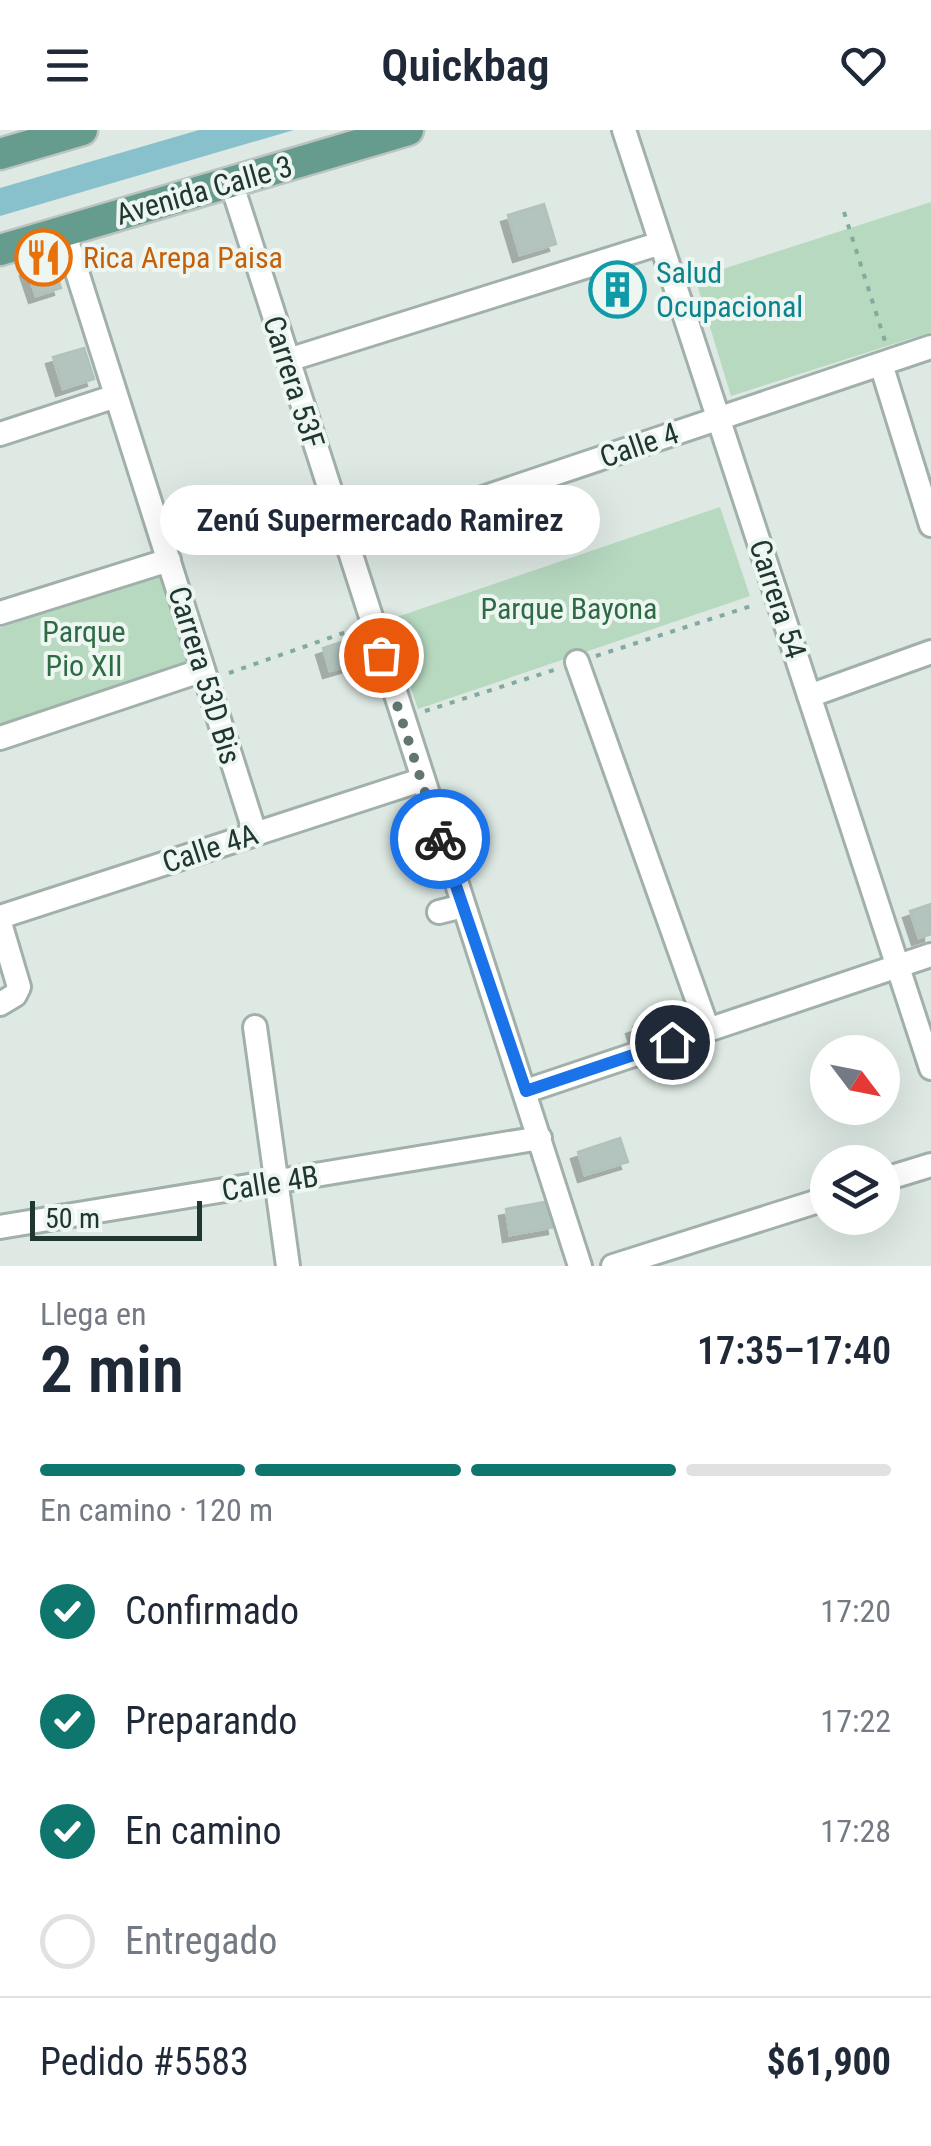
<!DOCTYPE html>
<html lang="es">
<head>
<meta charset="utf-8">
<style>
	body { margin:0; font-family:"Roboto Condensed",sans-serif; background:#f6f6f7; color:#1f2937; height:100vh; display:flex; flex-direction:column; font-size:38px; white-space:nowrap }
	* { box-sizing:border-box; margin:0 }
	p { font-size:32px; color:#747a83 }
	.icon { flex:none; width:55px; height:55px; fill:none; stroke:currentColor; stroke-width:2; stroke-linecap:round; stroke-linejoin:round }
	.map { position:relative; height:1136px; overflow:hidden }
	.panel { display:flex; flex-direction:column; background:#fff; flex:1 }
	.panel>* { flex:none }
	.needle { width:65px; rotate:122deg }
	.controls { position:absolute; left:810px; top:905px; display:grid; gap:20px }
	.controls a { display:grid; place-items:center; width:90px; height:90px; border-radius:50%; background:#fff; box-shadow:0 10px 40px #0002; font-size:50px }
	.scale { position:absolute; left:30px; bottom:25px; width:172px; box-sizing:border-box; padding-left:10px; border:5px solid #203731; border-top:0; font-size:28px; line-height:35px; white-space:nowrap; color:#203731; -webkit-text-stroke:8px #eef6f2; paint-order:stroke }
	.pin { position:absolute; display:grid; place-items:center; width:85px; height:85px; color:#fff; margin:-42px; border:5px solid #fff; border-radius:50%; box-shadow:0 2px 10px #0007 }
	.courier { position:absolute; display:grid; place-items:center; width:100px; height:100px; margin:-50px; border:8px solid #1a73e8; border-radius:50%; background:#fff; color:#222; box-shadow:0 2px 12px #0007 }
	.bubble { position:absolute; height:70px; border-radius:35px; background:#fff; box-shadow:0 10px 40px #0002; font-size:32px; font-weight:600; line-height:70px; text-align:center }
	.head em { font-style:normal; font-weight:600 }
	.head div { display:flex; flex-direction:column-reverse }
	.head { display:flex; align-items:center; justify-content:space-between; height:170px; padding:0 40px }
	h1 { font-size:65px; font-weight:600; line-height:75px }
	.bar { display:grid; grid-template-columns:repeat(4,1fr); gap:15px 10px; align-content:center; height:120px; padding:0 40px }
	.bar i { height:12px; border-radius:8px; background:#e0e1e3 }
	.bar .on { background:#0f766e }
	.bar p { grid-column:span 4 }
	.line { display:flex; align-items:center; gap:25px; padding:0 40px; border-top:2px solid #e0e1e3 }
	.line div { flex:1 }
	ol { padding:0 40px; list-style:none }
	li { display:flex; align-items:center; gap:30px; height:110px }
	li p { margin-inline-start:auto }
	li .icon { padding:10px; border-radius:50%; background:#0f766e; color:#fff; stroke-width:4 }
	li:last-child { color:#747a83 }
	li i { width:55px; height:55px; border:5px solid #e0e1e3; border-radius:50% }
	header { display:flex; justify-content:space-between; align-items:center; height:130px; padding:0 40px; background:#fff; font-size:45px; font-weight:600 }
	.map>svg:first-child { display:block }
</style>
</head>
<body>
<header><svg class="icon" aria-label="menu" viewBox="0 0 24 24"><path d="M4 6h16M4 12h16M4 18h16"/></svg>Quickbag<svg class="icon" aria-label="heart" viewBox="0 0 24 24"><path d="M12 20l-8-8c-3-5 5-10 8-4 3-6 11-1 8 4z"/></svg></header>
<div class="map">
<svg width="931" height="1136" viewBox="0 0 931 1136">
	<defs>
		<filter id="shadow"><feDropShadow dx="-7" dy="7" stdDeviation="0" flood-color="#0004"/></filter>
	</defs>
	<rect width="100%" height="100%" fill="#dee9e4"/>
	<path fill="#b7d9c0" d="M931 72V202L731 266 695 148Z
		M720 377 750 466 418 579 388 490Z
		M159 443 189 531 0 596V498Z"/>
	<path fill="#88c1cc" d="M199 0H294L0 86V58Z"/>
	<path fill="#b3c3bd" stroke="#b1c2bb" stroke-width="2.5" filter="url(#shadow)" d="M544 74 556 114 520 125 508 85Z
		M52 131 61 158 36 166 27 139Z
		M621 148 627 164 612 170 606 153Z
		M84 218 94 249 63 259 53 227Z
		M354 508 361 532 330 541 323 518Z
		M931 774V804L919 808 910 781Z
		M657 889 660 898 636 906 633 897Z
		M620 1008 628 1032 585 1045 578 1022Z
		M551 1071 555 1097 510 1105 506 1079Z"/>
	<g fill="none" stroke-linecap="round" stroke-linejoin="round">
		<defs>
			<path id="minor" d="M624 0 931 938
				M231 52 580 1136
				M64 101 255 703
				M288 230 661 113
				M881 234 931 395
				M0 304 116 266
				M346 414 931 217
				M0 483 169 430
				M577 532 708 900
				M809 566 931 522
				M0 608 203 540
				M439 782 463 776
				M0 787 421 650
				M0 793 19 857 15 865 0 874
				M255 897 288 1136
				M526 961 931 825
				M882 1050 931 1035
				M0 1097 540 1008
				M613 1136 828 1068"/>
			<path id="major" d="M0 24 82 0
				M0 120 408 0"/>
		</defs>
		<use href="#minor" stroke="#a1b0ab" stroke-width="28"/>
		<use href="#major" stroke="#bcc3c1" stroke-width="35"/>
		<path stroke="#80ab9d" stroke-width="4" stroke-dasharray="5 8" stroke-linecap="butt" d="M844 82 885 211
			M596 526 754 475
			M229 543 352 500
			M425 581 554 540"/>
		<use href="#minor" stroke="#fff" stroke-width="22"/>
		<use href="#major" stroke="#659c8e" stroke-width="30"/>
	</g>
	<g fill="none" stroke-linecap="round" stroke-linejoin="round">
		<path stroke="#627570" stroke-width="10" stroke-dasharray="0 18" d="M381 525 440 709"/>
		<path stroke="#1a73e8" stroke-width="12" d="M440 709 526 961 672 912"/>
	</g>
	<defs>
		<symbol id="restaurant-ring" viewBox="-11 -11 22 22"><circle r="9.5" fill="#eef6f2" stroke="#e8710a" stroke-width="1.5"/><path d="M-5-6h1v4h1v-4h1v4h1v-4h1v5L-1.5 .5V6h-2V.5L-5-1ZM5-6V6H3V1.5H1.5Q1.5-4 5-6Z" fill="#e8710a"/></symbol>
		<symbol id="building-ring" viewBox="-11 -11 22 22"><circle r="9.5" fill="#eef6f2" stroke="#0f9aa8" stroke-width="1.5"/><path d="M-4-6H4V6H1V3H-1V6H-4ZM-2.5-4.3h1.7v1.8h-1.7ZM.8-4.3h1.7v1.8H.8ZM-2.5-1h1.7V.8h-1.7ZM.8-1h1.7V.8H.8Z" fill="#0f9aa8"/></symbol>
	</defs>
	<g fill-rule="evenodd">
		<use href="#restaurant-ring" x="12" y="96" width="63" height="63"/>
		<use href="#building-ring" x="586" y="128" width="63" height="63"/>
	</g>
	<g text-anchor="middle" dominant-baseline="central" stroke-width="8" stroke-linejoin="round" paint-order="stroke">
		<g font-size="30" fill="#203731" stroke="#eef6f2">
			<text transform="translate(204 60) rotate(-16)">Avenida Calle 3</text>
			<text transform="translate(294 252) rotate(72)">Carrera 53F</text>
			<text transform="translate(639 315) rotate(-19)">Calle 4</text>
			<text transform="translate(778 469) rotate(72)">Carrera 54</text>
			<text transform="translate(205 545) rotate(73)">Carrera 53D Bis</text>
			<text transform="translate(210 718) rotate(-18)">Calle 4A</text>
			<text transform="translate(270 1053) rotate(-9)">Calle 4B</text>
		</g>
		<g font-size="30" fill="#c56008" stroke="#eef6f2" text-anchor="start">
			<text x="83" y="127">Rica Arepa Paisa</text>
		</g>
		<g font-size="30" fill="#0d838f" stroke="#eef6f2" text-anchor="start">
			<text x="656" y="142">Salud<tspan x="656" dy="34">Ocupacional</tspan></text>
		</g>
		<g font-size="30" fill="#2d6b45" stroke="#eef6f2">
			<text x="569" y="478">Parque Bayona</text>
			<text x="84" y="501">Parque<tspan x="84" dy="34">Pio XII</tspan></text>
		</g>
	</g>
</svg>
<div class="controls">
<a><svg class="needle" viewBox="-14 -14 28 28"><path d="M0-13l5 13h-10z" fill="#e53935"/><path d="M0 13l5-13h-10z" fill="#747a83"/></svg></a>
<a><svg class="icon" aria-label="layers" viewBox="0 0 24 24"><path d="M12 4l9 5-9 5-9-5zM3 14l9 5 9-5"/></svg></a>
</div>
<div class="scale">50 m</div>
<div class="pin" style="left:381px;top:525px;background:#ea580c"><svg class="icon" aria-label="bag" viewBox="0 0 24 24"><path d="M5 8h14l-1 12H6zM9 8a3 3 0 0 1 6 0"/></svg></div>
<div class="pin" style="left:672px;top:912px;background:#1f2937"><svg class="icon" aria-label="home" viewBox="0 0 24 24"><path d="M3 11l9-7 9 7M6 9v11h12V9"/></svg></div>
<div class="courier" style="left:440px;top:709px"><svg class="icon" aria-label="bike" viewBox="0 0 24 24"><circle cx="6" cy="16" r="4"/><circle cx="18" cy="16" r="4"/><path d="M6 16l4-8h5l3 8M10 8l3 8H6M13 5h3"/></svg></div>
<div class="bubble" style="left:160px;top:355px;width:440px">Zenú Supermercado Ramirez</div>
</div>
<section class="panel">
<div class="head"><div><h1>2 min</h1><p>Llega en</p></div><em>17:35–17:40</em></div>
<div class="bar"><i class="on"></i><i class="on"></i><i class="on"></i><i></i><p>En camino · 120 m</p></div>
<ol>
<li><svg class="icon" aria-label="check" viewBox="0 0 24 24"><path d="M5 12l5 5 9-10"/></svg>Confirmado<p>17:20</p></li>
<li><svg class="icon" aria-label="check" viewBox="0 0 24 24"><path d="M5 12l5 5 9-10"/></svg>Preparando<p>17:22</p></li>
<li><svg class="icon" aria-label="check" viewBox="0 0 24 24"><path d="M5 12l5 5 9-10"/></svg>En camino<p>17:28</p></li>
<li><i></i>Entregado</li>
</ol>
<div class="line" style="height:130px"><div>Pedido #5583</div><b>$61,900</b></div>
</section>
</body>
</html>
